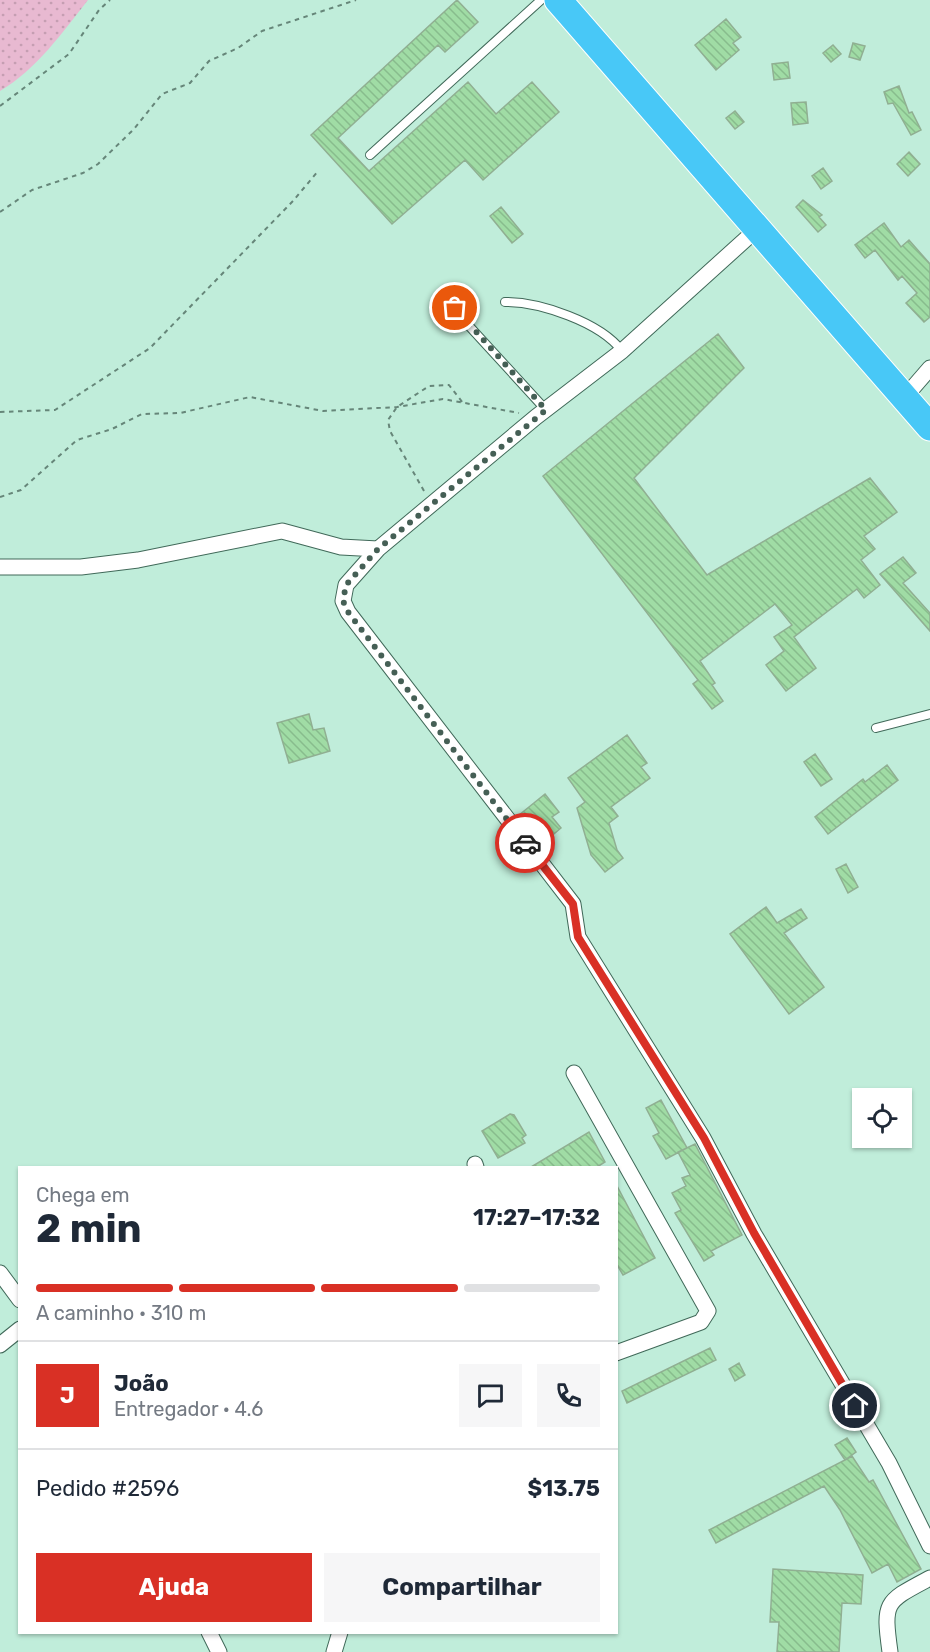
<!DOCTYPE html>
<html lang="pt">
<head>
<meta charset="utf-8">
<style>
	body { margin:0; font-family:Rubik,sans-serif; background:#f6f6f7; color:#1f2937; height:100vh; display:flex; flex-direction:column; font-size:22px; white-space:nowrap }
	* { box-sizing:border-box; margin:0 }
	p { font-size:20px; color:#747a83 }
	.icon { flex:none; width:33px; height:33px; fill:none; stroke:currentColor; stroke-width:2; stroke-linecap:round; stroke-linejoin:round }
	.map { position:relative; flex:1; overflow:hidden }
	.side { position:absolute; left:18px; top:1166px; width:600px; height:468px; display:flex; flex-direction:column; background:#fff; border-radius:0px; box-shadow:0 2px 4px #0004 }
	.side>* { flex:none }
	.buttons { position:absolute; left:852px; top:1088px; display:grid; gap:12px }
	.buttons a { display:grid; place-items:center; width:60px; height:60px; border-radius:0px; background:#fff; box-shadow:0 2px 4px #0004; font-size:30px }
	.pin { position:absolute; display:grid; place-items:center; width:51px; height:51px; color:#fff; margin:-26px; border:3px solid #fff; border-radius:50%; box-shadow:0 2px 6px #0007 }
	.courier { position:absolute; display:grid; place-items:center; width:60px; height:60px; margin:-30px; border:4px solid #d93025; border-radius:50%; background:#fff; color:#222; box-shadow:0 2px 8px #0007 }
	.headline em { font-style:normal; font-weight:700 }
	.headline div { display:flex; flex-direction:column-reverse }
	.headline { display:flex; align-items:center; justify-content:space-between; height:102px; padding:0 18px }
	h1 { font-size:39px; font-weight:700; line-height:45px }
	.bar { display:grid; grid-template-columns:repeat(4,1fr); gap:9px 6px; align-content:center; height:72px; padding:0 18px }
	.bar i { height:8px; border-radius:4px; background:#e0e1e3 }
	.bar .on { background:#d93025 }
	.bar p { grid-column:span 4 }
	.line { display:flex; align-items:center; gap:15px; padding:0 18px; border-top:2px solid #e0e1e3 }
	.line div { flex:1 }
	.round { display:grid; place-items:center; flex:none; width:63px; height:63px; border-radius:0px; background:#f6f6f7 }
	.button { display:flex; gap:12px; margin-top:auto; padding:12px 18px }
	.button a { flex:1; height:69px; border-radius:0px; background:#d93025; color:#fff; font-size:24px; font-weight:700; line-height:69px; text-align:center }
	.button a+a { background:#f6f6f7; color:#1f2937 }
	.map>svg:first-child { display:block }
</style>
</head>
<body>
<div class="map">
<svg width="930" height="1652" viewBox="0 0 930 1652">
	<defs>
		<pattern id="grass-dots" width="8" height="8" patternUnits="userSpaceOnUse" patternTransform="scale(1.5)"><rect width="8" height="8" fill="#e8b9d1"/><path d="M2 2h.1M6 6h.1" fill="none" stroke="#c59eb2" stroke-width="1.8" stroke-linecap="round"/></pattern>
		<pattern id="building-back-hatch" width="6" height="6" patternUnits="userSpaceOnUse" patternTransform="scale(1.5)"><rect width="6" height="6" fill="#a0dca5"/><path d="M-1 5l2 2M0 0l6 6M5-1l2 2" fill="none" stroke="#88bc8d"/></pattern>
	</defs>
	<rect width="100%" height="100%" fill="#c0edda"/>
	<path fill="url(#grass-dots)" d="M0 0H88C62 33 37 69 0 91Z"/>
	<path fill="url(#building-back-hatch)" stroke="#90af92" stroke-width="1.5" d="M457 0 478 22 445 52 438 45 338 138 369 171 468 82 496 114 532 82 559 112 483 180 465 160 392 224 311 135Z
		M726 19 741 37 733 43 739 50 716 70 695 45Z
		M853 43 865 46 860 60 849 57Z
		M833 45 841 54 831 62 823 53Z
		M788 62 790 78 774 80 772 64Z
		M899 86 909 113 912 112 921 130 911 135 893 103 888 104 884 92Z
		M806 102 808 123 793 125 791 103Z
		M735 111 744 122 735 129 726 118Z
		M909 152 920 164 908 176 897 164Z
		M823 168 832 181 821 189 812 176Z
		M803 200 822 215 819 217 826 225 818 232 796 207Z
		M501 207 523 234 512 243 490 216Z
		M884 223 901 247 909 240 930 264V317L924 322 906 303 917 293 902 276 898 280 875 250 865 258 855 245Z
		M718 334 744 368 634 478 707 575 870 478 897 512 864 536 875 549 861 560 880 585 864 598 857 589 794 637 816 668 786 691 766 665 784 651 774 637 792 625 775 604 700 661 715 683 712 685 723 701 712 709 693 684 698 680 543 476Z
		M903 557 916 573 903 583 930 613V631L880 574Z
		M309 714 313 730 324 728 330 751 289 763 277 723Z
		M627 735 647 763 641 767 650 778 611 807 618 816 609 823 617 850 623 858 605 872 591 855 577 808 585 802 568 778Z
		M815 754 832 779 821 786 804 762Z
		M887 765 898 780 828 834 815 817 863 779 865 782Z
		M545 794 559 812 552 817 561 828 542 844 519 815Z
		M846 864 858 887 848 893 836 869Z
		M766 907 777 923 801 909 807 918 784 933 824 987 789 1014 730 934Z
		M661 1100 687 1148 666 1159 653 1136 659 1133 646 1108Z
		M510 1114 514 1115 526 1135 522 1138 525 1143 498 1158 482 1131Z
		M589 1132 605 1162 597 1167H531Z
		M695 1144 742 1235 711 1251 714 1255 704 1261 675 1213 681 1210 672 1193 686 1186 682 1178 690 1175 678 1152Z
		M616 1184 655 1258 623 1275 616 1263Z
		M710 1348 716 1360 627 1403 622 1391Z
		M739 1363 745 1375 735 1381 729 1369Z
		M847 1438 856 1452 845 1460 852 1456 869 1482 873 1480 921 1569 897 1582 888 1564 872 1573 840 1510 824 1486 716 1543 709 1530 845 1460 835 1445Z
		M773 1569 863 1575 861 1604 842 1603 839 1652H777L779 1622H770Z"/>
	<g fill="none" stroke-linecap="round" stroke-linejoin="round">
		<defs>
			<path id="lane" d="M370 155 541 0
				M461 289 455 303 459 315 546 410
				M505 302C540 302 600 322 622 351
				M876 728 930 714"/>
			<path id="street" d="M757 229 622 351 536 417 378 549 346 585 343 601 348 612 573 904 578 937 703 1138 754 1234 889 1463 930 1546
				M904 398 930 368
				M0 567H81L138 560 282 531 341 547 378 549
				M574 1073 708 1311 701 1322 616 1353
				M475 1164 476 1167
				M0 1273 20 1300
				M0 1345 20 1329
				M209 1632 219 1652
				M334 1652 340 1632
				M890 1652C883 1601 885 1602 930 1578"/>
			<path id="highway" d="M558 0 930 427"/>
		</defs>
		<use href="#lane" stroke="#406959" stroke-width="10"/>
		<use href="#street" stroke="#406959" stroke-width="17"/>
		<use href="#highway" stroke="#fff" stroke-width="29"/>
		<path stroke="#668679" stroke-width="2" stroke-dasharray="4.5 4.5" stroke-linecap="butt" d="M0 106 69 54 99 10 110 0
			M0 212 32 190 83 173 98 164 134 129 162 94 190 83 209 61 238 48 262 31 356 0
			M0 412 55 410 150 348 293 201 319 170
			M424 491 390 431 388 420 397 407 429 386 449 385 463 403
			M0 497 21 490 77 440 112 429 142 414 180 413 250 397 323 411 397 407 443 399 519 413"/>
		<use href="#lane" stroke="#fff" stroke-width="8"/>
		<use href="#street" stroke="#fff" stroke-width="15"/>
		<use href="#highway" stroke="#48c8f7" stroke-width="27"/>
	</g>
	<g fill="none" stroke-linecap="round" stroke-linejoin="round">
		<path stroke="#455f55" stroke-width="6" stroke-dasharray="0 10.8" d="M455 308 546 410 378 549 346 585 343 601 348 612 525 843"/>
		<path stroke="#d93025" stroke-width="8" d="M525 843 573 904 578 937 704 1138 754 1233 855 1406"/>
	</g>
</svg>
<div class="buttons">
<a><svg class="icon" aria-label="locate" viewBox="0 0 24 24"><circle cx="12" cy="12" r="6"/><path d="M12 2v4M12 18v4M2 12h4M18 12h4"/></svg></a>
</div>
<div class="pin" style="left:455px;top:308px;background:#ea580c"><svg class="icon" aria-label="bag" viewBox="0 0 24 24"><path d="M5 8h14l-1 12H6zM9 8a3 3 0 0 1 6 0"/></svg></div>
<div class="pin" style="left:855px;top:1406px;background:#1f2937"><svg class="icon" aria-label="home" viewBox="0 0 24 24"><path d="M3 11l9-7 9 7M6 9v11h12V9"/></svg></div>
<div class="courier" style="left:525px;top:843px"><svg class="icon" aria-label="car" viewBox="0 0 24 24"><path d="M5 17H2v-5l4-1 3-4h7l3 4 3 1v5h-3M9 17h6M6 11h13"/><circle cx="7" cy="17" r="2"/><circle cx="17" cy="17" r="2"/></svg></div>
<section class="side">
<div class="headline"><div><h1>2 min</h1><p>Chega em</p></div><em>17:27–17:32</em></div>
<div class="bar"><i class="on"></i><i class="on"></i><i class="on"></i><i></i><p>A caminho · 310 m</p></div>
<div class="line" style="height:108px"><b class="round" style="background:#d93025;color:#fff">J</b><div><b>João</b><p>Entregador · 4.6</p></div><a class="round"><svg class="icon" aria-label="chat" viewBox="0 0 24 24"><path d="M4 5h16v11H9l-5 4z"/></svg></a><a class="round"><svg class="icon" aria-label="phone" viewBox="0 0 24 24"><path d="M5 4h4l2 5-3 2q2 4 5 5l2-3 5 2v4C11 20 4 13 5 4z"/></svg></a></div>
<div class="line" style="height:78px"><div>Pedido #2596</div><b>$13.75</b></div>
<div class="button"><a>Ajuda</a><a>Compartilhar</a></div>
</section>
</div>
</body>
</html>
